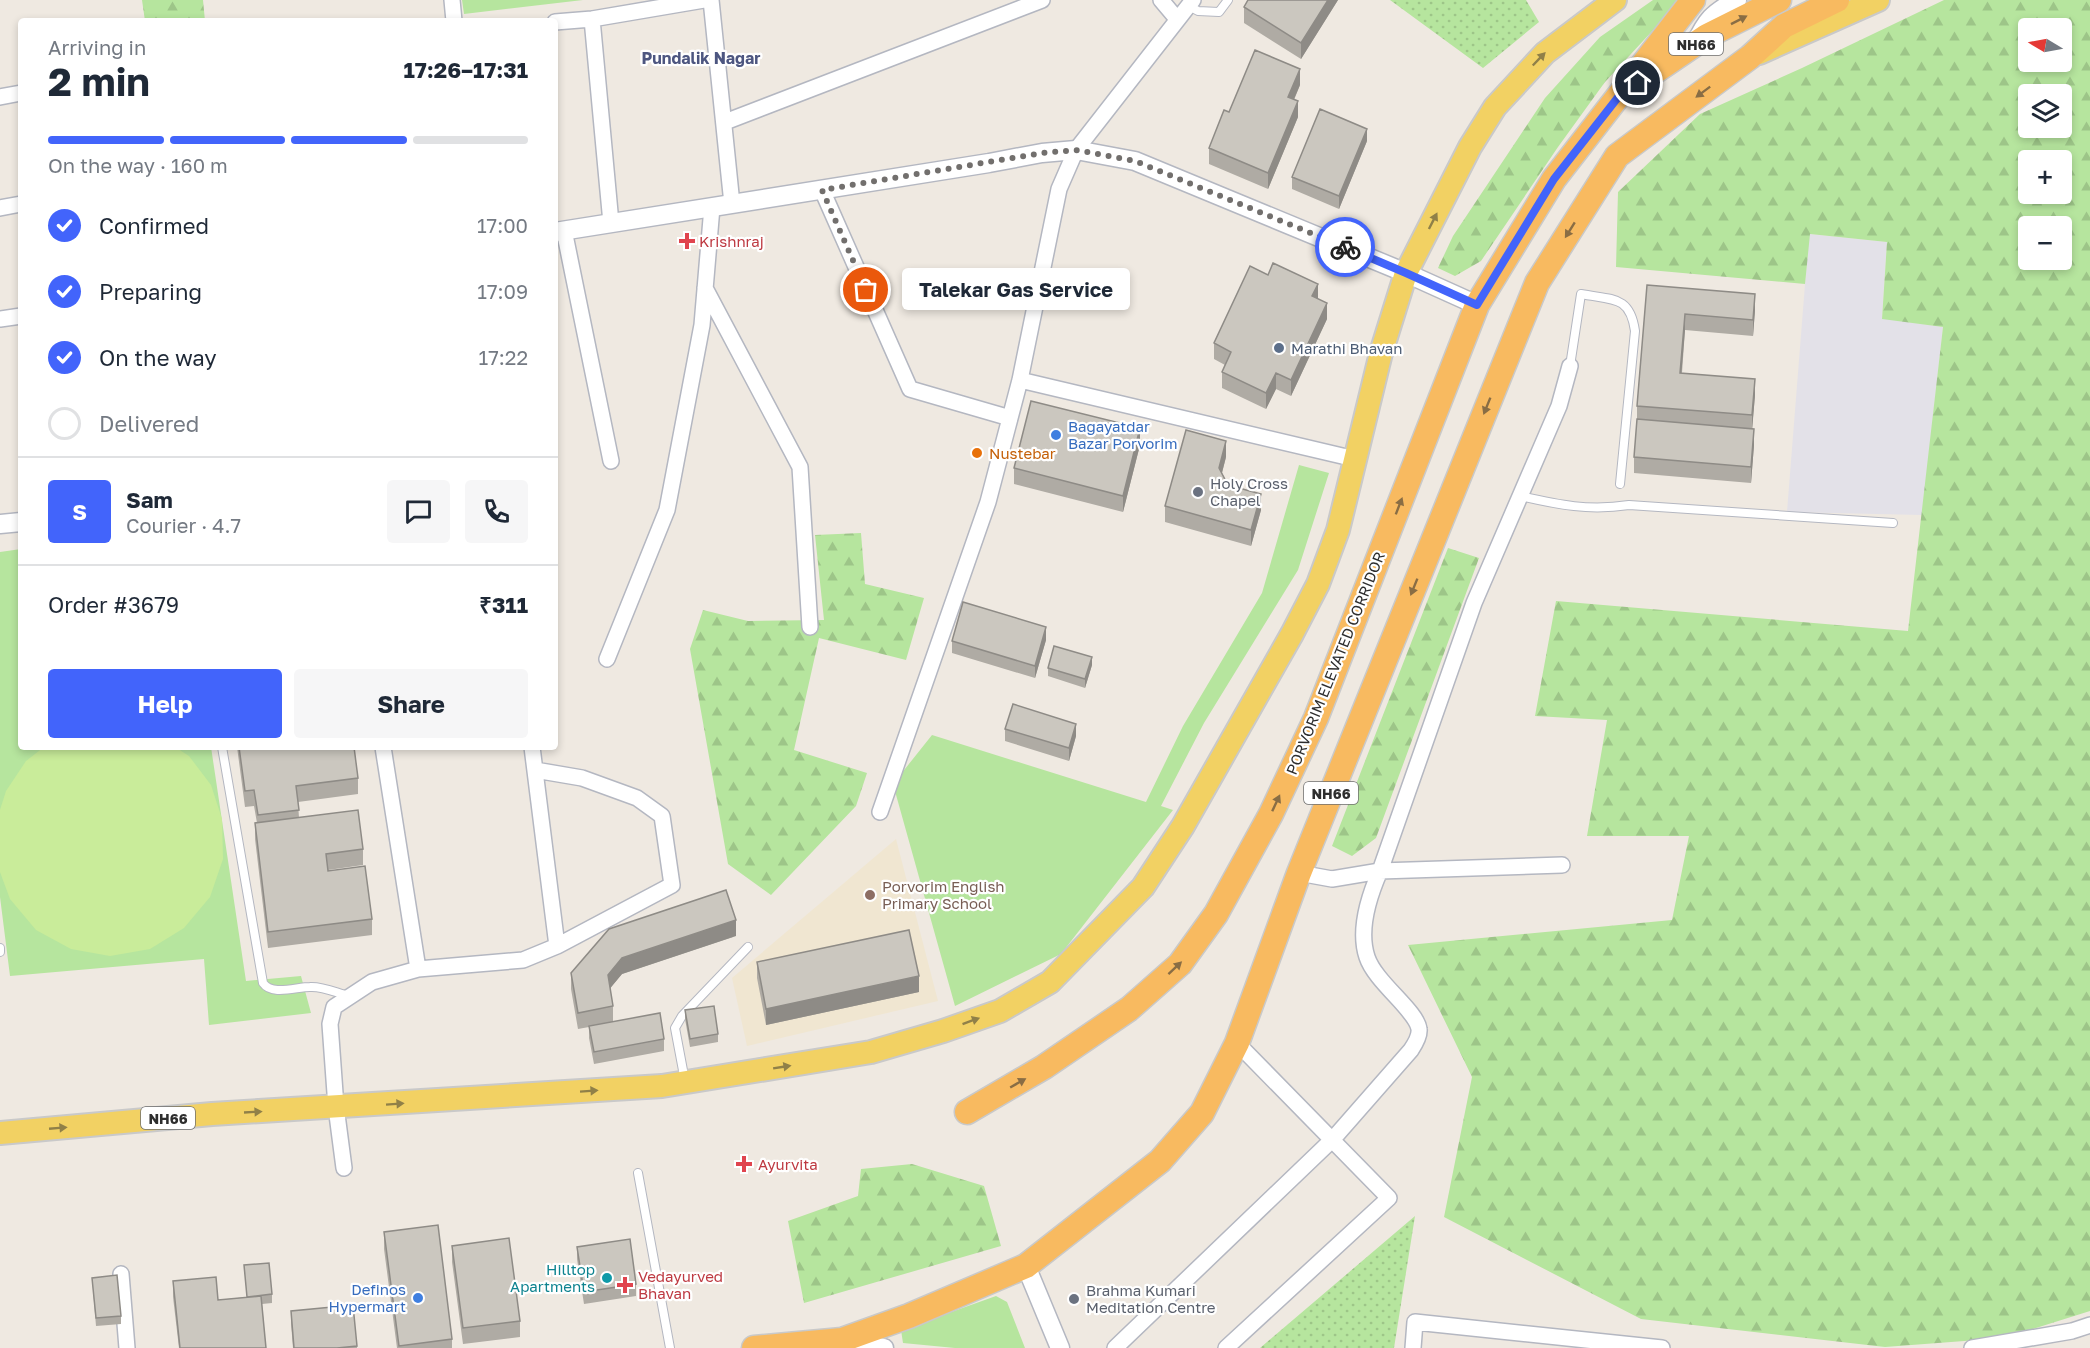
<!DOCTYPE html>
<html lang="en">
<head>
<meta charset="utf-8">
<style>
	body { margin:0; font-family:"Golos Text",sans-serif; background:#f6f6f7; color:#1f2937; height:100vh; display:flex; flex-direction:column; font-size:22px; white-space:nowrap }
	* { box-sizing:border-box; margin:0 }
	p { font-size:20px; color:#747a83 }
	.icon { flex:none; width:33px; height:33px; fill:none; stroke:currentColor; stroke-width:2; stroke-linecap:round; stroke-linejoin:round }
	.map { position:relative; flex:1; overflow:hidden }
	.side { position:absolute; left:18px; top:18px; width:540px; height:732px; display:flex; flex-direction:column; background:#fff; border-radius:6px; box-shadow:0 3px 9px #0003 }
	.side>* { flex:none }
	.needle { width:39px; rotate:280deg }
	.tools { position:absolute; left:2018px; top:18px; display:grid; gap:12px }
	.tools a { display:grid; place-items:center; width:54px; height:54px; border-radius:6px; background:#fff; box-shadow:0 3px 9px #0003; font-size:30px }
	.pin { position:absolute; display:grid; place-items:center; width:51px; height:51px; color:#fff; margin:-26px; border:3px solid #fff; border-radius:50%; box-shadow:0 2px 6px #0007 }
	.courier { position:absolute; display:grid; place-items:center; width:60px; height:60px; margin:-30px; border:4px solid #4264fb; border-radius:50%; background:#fff; color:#222; box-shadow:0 2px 8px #0007 }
	.bubble { position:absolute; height:42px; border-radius:6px; background:#fff; box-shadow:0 3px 9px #0003; font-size:20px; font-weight:700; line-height:42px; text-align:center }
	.head em { font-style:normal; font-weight:700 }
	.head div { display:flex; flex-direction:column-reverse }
	.head { display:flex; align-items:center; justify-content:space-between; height:102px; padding:0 30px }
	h1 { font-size:39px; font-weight:700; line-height:45px }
	.bar { display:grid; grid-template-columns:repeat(4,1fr); gap:9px 6px; align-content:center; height:72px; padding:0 30px }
	.bar i { height:8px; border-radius:4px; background:#e0e1e3 }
	.bar .on { background:#4264fb }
	.bar p { grid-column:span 4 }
	.line { display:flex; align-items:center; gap:15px; padding:0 30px; border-top:2px solid #e0e1e3 }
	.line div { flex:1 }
	.round { display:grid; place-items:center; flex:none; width:63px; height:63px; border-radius:6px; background:#f6f6f7 }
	ol { padding:0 30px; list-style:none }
	li { display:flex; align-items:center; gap:18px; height:66px }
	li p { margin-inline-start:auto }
	li .icon { padding:6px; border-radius:50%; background:#4264fb; color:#fff; stroke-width:4 }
	li:last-child { color:#747a83 }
	li i { width:33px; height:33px; border:3px solid #e0e1e3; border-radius:50% }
	.button { display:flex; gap:12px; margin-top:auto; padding:12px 30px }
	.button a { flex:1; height:69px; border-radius:6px; background:#4264fb; color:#fff; font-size:24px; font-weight:700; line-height:69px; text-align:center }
	.button a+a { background:#f6f6f7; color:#1f2937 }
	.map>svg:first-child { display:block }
</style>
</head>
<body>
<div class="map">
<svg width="2090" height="1348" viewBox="0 0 2090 1348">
	<defs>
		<pattern id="grass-dots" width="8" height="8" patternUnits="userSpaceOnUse" patternTransform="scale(1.5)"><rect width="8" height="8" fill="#b6e59e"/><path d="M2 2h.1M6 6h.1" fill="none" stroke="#9dc588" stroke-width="1.8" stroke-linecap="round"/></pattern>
		<pattern id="forest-firs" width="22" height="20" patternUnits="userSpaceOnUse" patternTransform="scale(1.5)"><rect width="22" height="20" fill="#b6e59e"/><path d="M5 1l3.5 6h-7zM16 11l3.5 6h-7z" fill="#9dc588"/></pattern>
	</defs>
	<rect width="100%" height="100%" fill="#efe9e1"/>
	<path fill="#e3e1e8" d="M1809 234 1887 242 1882 318 1943 327 1922 515 1787 512Z"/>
	<path fill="#f0e6d1" d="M896 839 938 1001 747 1046 732 978Z"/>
	<path fill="url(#grass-dots)" d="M1390 0H1526L1539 22 1483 68Z
		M1415 1216 1394 1348H1260Z"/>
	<path fill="url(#forest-firs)" fill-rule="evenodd" d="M142 0H203L205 21H145Z
		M1653 0H1681L1605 82 1558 147 1481 261 1455 276 1438 268 1453 236 1545 98 1600 37Z
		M1944 0H2090V1311L2004 1338 1885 1347 1641 1319 1444 1217 1472 1077 1408 945 1672 920 1689 836H1587L1607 720 1535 716 1556 601 1908 631 1943 327 1882 319 1887 242 1810 234 1805 284 1616 267 1618 192 1700 114 1802 68ZM2028 28H2061V62H2028ZM2028 94H2061V128H2028ZM2028 160H2061V194H2028ZM2028 226H2061V260H2028Z
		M861 533 865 584 924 598 906 660 819 638 794 750 867 773 856 806 771 895 728 864 690 649 703 610 748 621 824 620 815 535Z
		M1448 548 1479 558 1376 838 1352 856 1332 846Z
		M912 1164 984 1186 1001 1246 804 1303 788 1221 858 1196 861 1169Z"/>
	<path fill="#b6e59e" d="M462 0H583L464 14Z
		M1299 465 1329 473 1298 570 1204 723 1161 806 1173 810 1061 954 955 1006 893 784 932 735 1146 802 1183 726 1262 593Z
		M21 549V747H211L246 981 301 976 311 1013 209 1025 204 959 10 976 0 897V552Z
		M996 1296 1007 1302 1025 1348H955L903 1343 901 1330Z"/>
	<path fill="#c9ec9a" d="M44 747H175L189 756 211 785 222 819 223 859 210 897 184 928 150 949 110 956 71 949 36 930 10 899 0 872V810L6 791 26 761Z"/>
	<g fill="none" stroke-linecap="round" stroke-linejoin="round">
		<defs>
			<path id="service" d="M1189 6 1198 11 1219 12 1228 0
				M1570 366 1581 294C1612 300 1630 295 1635 331L1620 484
				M1520 496C1559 505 1589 511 1629 505L1893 523
				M222 747 263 983C272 996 296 987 310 987 322 986 337 993 349 996
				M0 948V952
				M685 1081 675 1028 682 1016 748 947
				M638 1173 670 1348"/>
			<path id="minor" d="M452 0 454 21
				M711 0 732 204
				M1161 0 1177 19
				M592 19 611 223
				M555 22 592 19 704 0
				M0 97 21 93
				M725 122 1042 0
				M822 190 910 389 1010 418
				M0 208 21 204
				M564 230 611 461
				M705 288 800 467 810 627
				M0 319 21 316
				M1020 380 1355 459
				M607 659 667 510 702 325 712 207
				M535 770 582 778 637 798 662 816 672 885 557 946
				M880 812 988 502 1020 380 1059 189 1076 150 1193 0
				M1299 873 1332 879 1380 871 1562 865
				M418 969 523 960 557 946 532 747
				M344 1168 336 1107 330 1024 334 1007 372 982 418 969 383 747
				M121 1274 127 1348
				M1115 1348 1333 1139 1411 1050C1415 1044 1420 1036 1419 1029 1417 1011 1375 982 1367 957 1358 930 1369 896 1380 871L1474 603 1559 406 1570 366
				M1226 1348 1389 1198 1237 1043
				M1413 1348 1415 1322 1662 1348
				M1972 1348 2072 1331 2090 1325"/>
			<path id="tertiary" d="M1695 45C1706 20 1713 13 1737 0
				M555 232 989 163 1042 153 1076 150 1135 161 1406 273 1477 305
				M0 524 21 522
				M1026 1266 1060 1348
				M842 1340 884 1348"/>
			<path id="primary" d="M1759 53 1878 0
				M0 1133 212 1114 662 1086 871 1052 943 1031 1000 1011 1050 982 1143 887 1183 826 1292 634 1318 584 1338 530 1381 353 1406 273 1470 147 1495 107 1545 53 1615 0"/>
			<path id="trunk" d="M1638 83 1707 36 1779 0
				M967 1112 1044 1067 1129 1009 1180 964 1216 914 1271 814 1316 718 1477 305 1554 179 1693 0
				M754 1348 842 1340 909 1316 1026 1266 1160 1161 1202 1113 1237 1043 1299 873 1537 283 1617 156 1750 57 1784 26 1837 0"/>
		</defs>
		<use href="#service" stroke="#b4b7c1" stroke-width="10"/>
		<use href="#minor" stroke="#b4b7c1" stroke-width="18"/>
		<use href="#tertiary" stroke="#b4b7c1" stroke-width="21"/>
		<use href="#primary" stroke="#c9c9c9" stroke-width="26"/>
		<use href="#trunk" stroke="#c9c9c9" stroke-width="27"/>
		<use href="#service" stroke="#fff" stroke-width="8"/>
		<use href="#minor" stroke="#fff" stroke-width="15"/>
		<use href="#tertiary" stroke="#fff" stroke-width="18"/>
		<use href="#primary" stroke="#f2d163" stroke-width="22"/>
		<use href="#trunk" stroke="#f8ba60" stroke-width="24"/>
	</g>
	<path fill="#afaba4" d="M1338 0 1301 59 1244 23V7Z
		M1300 85 1294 100 1298 117 1268 189 1209 164V148L1229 112Z
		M1367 141 1339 209 1292 189V177Z
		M1647 285 1755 310 1753 336 1685 330 1682 373 1755 395 1752 429 1754 445 1751 483 1634 473V457L1637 422V406Z
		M1318 299 1327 319 1291 396 1276 389 1266 409 1222 388V372L1225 365 1214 359V343Z
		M1140 445 1123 512 1014 484V468Z
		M1226 457 1222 473 1228 485 1261 510 1251 546 1165 522V506Z
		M1046 640 1035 678 952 653V641Z
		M1092 665 1085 688 1048 676V668Z
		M1005 729 1076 736 1069 761 1005 741Z
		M237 747H354L358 778V794L298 802 299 818 363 849V865L328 870 372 919V935L268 948 255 839V823H257L254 806 245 807Z
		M736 936 622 974 610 988 613 1006V1021L664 1039V1051L594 1064 589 1038V1027L578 1029 571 989V973Z
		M757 962 919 992 766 1025 757 978Z
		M685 1010 718 1034V1042L690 1047 685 1019Z
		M384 1232 452 1339V1348H397L384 1249Z
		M452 1246 520 1321V1337L463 1344 452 1262Z
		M577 1247 636 1284V1296L584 1304 577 1259Z
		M244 1265 272 1294V1303L262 1304 266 1348H179L173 1297V1281L218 1300 247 1297Z
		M92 1278 121 1316V1324L96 1326Z
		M353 1305 357 1348H293L291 1323V1311Z"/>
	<path fill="#8e8b86" d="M1328 0H1338L1301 59V43Z
		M1300 69V85L1288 113V97Z
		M1298 101V117L1268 189V173Z
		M1367 129V141L1339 209V196Z
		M1318 284V300L1312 296Z
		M1755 294V310L1753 336V320Z
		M1327 303V319L1291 396V380Z
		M1685 314V330L1680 389V373Z
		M1276 373V389L1266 409V393Z
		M1755 379V395L1752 431V415Z
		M1140 428V445L1123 512V496Z
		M1754 429V445L1751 483V467Z
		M1226 441V457L1219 484V468Z
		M1261 494V510L1251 546V530Z
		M1046 627V640L1035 678V666Z
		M1092 657V665L1085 688V679Z
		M1076 724V736L1069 761V748Z
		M736 920V936L622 974 608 991V975L622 958Z
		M919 976V992L766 1025V1009Z"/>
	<path fill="#cbc7bf" stroke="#8e8b86" stroke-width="1.5" d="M1248 0H1328L1301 43 1244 7Z
		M1255 50 1300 69 1288 97 1298 101 1268 173 1209 148 1224 110 1229 112Z
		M1320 109 1367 129 1339 196 1292 177Z
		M1273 263 1318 284 1312 296 1327 303 1291 380 1276 373 1266 393 1222 372 1231 352 1214 343 1250 266 1268 275Z
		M1647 285 1755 294 1753 320 1685 314 1680 373 1755 379 1752 415 1637 406Z
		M1031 401 1140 428 1123 496 1014 468Z
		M1637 419 1754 429 1751 467 1634 457Z
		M1186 430 1226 441 1219 468 1228 485 1261 494 1251 530 1165 506Z
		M963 602 1046 627 1035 666 952 641Z
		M1054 646 1092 657 1085 679 1048 668Z
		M1013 704 1076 724 1069 748 1005 729Z
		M239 747H354L358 778 296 786 299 810 258 815 254 790 245 791Z
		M358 810 363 849 326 854 328 871 365 866 372 919 268 932 255 823Z
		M726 890 736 920 622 958 608 975 613 1006 578 1013 571 973 609 929Z
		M909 930 919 976 766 1009 757 962Z
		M714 1006 718 1034 690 1039 685 1010Z
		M660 1013 664 1039 594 1052 589 1026Z
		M438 1225 452 1339 399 1346 384 1232Z
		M509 1238 520 1321 463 1328 452 1246Z
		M630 1239 636 1284 584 1292 577 1247Z
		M269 1263 272 1294 247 1297 244 1265Z
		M117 1275 121 1316 96 1318 92 1278Z
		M216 1277 218 1300 261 1296 266 1348H180L173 1281Z
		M353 1305 357 1346 337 1348H294L291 1311Z"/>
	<defs><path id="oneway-solid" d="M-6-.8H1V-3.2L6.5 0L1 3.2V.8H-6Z" transform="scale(1.5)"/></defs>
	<g fill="#896d44">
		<use href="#oneway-solid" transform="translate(1739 20) rotate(-27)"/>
		<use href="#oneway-solid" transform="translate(1703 92) rotate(143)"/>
		<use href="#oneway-solid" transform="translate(1570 230) rotate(122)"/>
		<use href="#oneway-solid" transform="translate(1487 406) rotate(112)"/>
		<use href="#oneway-solid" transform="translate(1399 506) rotate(-69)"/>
		<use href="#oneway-solid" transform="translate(1414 587) rotate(112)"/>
		<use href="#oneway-solid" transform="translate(1276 803) rotate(-65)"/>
		<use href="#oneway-solid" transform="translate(1175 968) rotate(-43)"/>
		<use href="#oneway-solid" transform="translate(1018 1083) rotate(-30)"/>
	</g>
	<g fill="#908048">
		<use href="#oneway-solid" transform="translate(1539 59) rotate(-46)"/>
		<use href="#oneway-solid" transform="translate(1433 221) rotate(-63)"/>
		<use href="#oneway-solid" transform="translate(971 1021) rotate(-20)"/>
		<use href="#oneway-solid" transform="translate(782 1067) rotate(-9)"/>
		<use href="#oneway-solid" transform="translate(589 1091) rotate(-4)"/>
		<use href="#oneway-solid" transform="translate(395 1104) rotate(-4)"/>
		<use href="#oneway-solid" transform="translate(253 1112) rotate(-3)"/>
		<use href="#oneway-solid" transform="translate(58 1128) rotate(-5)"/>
	</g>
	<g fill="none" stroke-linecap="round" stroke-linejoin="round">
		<path stroke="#726f6d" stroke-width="6" stroke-dasharray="0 10.8" d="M866 290 822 190 1042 153 1076 150 1135 161 1345 247"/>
		<path stroke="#4264fb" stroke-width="8" d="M1345 247 1406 273 1477 305 1554 179 1619 96 1638 83"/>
	</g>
	<g fill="#e0444e" stroke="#fff" stroke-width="2">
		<path d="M684 232h6v6h6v6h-6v6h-6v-6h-6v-6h6z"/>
		<path d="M741 1155h6v6h6v6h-6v6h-6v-6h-6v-6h6z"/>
		<path d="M622 1276h6v6h6v6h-6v6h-6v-6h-6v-6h6z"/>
	</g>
	<circle fill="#5c6f8a" stroke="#fff" stroke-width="2" cx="1279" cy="348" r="6"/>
	<g fill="#3f7fe0" stroke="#fff" stroke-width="2">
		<circle cx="1056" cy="435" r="6"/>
		<circle cx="418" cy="1298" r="6"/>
	</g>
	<circle fill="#e8710a" stroke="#fff" stroke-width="2" cx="977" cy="453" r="6"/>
	<g fill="#6b7280" stroke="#fff" stroke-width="2">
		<circle cx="1198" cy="492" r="6"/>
		<circle cx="1074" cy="1299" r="6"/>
	</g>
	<circle fill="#8d6e63" stroke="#fff" stroke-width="2" cx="870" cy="895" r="6"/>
	<circle fill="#0f9aa8" stroke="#fff" stroke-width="2" cx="607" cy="1278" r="6"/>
	<g text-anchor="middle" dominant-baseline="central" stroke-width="4.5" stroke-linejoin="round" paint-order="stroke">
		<g fill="#fff" stroke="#6d6d6d" stroke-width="1.5">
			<rect x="1669" y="33" width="54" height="22" rx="4.5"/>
			<rect x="1304" y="782" width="54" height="22" rx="4.5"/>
			<rect x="141" y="1107" width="54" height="22" rx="4.5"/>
		</g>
		<g font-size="14" font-weight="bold" fill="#2e2e2e">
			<text x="1696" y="44">NH66</text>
			<text x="1331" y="793">NH66</text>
			<text x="168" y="1118">NH66</text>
		</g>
		<g font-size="15" fill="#be3a42" stroke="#fff" text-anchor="start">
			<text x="699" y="241">Krishnraj</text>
			<text x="758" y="1164">Ayurvita</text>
			<text x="638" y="1276">Vedayurved<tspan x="638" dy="17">Bhavan</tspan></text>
		</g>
		<g font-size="15" fill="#4e5e75" stroke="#fff" text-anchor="start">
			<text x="1291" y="348">Marathi Bhavan</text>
		</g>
		<g font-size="15" fill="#366cbe" stroke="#fff" text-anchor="start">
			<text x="1068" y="426">Bagayatdar<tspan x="1068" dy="17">Bazar Porvorim</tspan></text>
			<text x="406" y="1289" text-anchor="end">Definos<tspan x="406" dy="17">Hypermart</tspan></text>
		</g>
		<g font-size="15" fill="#c56008" stroke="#fff" text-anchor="start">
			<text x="989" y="453">Nustebar</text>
		</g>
		<g font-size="15" fill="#5b616d" stroke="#fff" text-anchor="start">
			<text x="1210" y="483">Holy Cross<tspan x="1210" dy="17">Chapel</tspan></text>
			<text x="1086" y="1290">Brahma Kumari<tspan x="1086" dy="17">Meditation Centre</tspan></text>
		</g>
		<g font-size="15" fill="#2e2e2e" stroke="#fff">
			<text transform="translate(1335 663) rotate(-68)">PORVORIM ELEVATED CORRIDOR</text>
		</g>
		<g font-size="15" fill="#785e54" stroke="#fff" text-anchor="start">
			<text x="882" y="886">Porvorim English<tspan x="882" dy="17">Primary School</tspan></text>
		</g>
		<g font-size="15" fill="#0d838f" stroke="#fff" text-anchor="end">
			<text x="595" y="1269">Hilltop<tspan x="595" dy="17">Apartments</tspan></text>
		</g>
		<g font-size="16" font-weight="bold" fill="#4d5680" stroke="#fff">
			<text x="701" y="58">Pundalik Nagar</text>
		</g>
	</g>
</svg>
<div class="tools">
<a><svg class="needle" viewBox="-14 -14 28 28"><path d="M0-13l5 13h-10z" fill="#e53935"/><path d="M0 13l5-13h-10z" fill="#747a83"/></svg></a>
<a><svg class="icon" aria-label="layers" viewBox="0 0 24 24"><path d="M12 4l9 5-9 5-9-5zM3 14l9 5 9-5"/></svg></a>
<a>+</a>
<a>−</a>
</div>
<div class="pin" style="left:866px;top:290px;background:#ea580c"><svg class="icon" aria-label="bag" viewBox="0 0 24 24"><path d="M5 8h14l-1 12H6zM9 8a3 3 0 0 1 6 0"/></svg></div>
<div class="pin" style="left:1638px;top:83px;background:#1f2937"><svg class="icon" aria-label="home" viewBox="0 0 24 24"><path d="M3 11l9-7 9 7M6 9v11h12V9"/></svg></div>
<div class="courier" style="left:1345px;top:247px"><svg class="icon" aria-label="bike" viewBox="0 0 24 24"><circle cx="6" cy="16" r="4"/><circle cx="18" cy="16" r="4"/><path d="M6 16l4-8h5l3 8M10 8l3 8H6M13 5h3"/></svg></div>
<div class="bubble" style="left:902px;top:268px;width:228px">Talekar Gas Service</div>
<section class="side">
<div class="head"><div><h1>2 min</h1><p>Arriving in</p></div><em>17:26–17:31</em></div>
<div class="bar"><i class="on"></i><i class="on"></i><i class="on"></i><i></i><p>On the way · 160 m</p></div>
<ol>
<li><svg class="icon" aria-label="check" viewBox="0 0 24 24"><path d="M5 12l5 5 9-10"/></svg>Confirmed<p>17:00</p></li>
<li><svg class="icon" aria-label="check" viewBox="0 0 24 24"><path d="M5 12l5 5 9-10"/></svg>Preparing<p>17:09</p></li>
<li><svg class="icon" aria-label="check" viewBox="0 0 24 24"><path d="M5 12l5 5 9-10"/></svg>On the way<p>17:22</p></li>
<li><i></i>Delivered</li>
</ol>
<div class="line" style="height:108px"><b class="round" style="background:#4264fb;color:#fff">S</b><div><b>Sam</b><p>Courier · 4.7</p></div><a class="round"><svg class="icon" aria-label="chat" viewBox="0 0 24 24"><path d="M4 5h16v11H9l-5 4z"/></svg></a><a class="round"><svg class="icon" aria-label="phone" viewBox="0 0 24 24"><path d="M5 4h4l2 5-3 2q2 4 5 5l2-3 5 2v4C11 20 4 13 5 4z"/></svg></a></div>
<div class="line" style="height:78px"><div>Order #3679</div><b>₹311</b></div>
<div class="button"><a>Help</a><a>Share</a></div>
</section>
</div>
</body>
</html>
